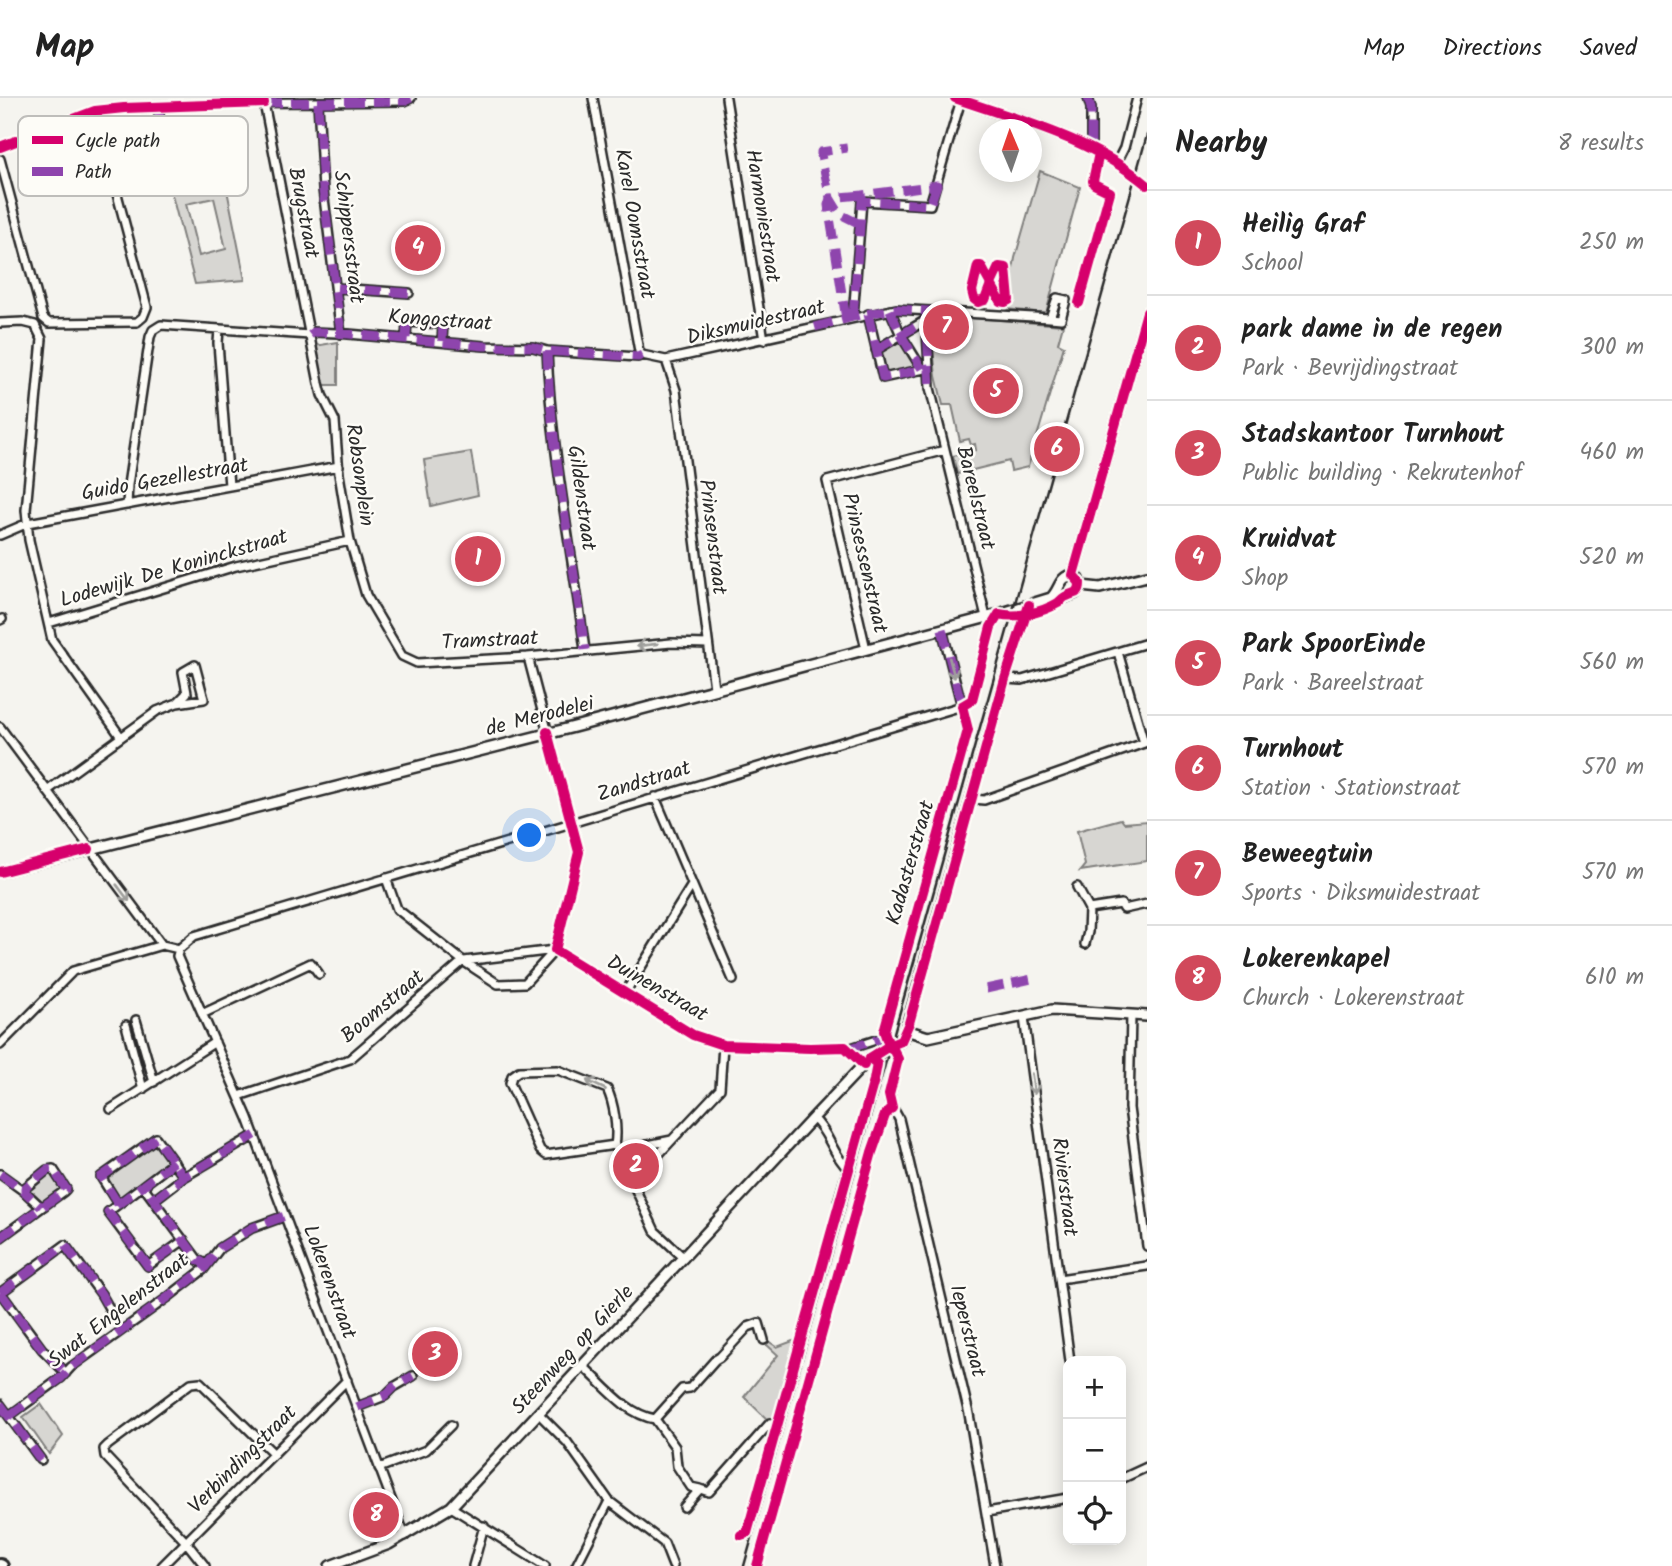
<!DOCTYPE html>
<html lang="en">
<head>
<meta charset="utf-8">
<style>
	:root { --surface:#fff; --page:#f6f6f6; --text:#222; --muted:#767676; --line:#e0e0e0; --accent:#d1495b }
	body { margin:0; font-family:Kalam,sans-serif; background:var(--page); color:var(--text) }
	.controls { position:absolute; right:21px; bottom:21px; display:grid; overflow:hidden; border-radius:14px; box-shadow:0 4px 18px #0003 }
	.controls button { width:63px; height:63px; display:grid; place-items:center; padding:0; border:0; border-bottom:2px solid var(--line); background:var(--surface); color:var(--text); font:35px sans-serif }
	.compass { position:absolute; left:979px; top:21px; width:63px; height:63px; border-radius:50%; background:var(--surface); box-shadow:0 4px 18px #0003; rotate:358deg }
	.you { position:absolute; left:530px; top:738px; width:24px; height:24px; margin:-18px; border:5px solid #fff; border-radius:50%; background:#1a73e8; box-shadow:0 0 0 10px #1a73e833 }
	.badge { display:grid; place-items:center; width:46px; height:46px; border-radius:50%; background:var(--accent); color:#fff; font-size:23px; font-weight:700 }
	.pin { position:absolute; translate:-50% -50%; border:4px solid #fff; box-shadow:0 2px 7px #0006 }
	.list { margin:0; padding:0; list-style:none }
	h2 { display:flex; justify-content:space-between; align-items:center; height:91px; margin:0; padding:0 28px; font-size:30px }
	h2 small { font-size:23px; font-weight:400; color:var(--muted) }
	.list li { display:grid; grid-template-columns:46px 1fr auto; gap:21px; align-items:center; box-sizing:border-box; height:105px; padding:0 28px; border-top:2px solid var(--line) }
	.list b { display:block; font-size:26px; white-space:nowrap }
	.list p { margin:0; font-size:23px; white-space:nowrap; color:var(--muted) }
	.list em { font-size:23px; font-style:normal; color:var(--muted) }
	.icon { flex:none; width:38px; height:38px; fill:none; stroke:currentColor; stroke-width:2; stroke-linecap:round; stroke-linejoin:round }
	.map { position:relative; flex:none; width:1147px; height:1468px; overflow:hidden }
	header { display:flex; align-items:center; gap:42px; box-sizing:border-box; height:98px; padding:0 35px; background:var(--surface); border-bottom:2px solid var(--line) }
	header strong { font-size:33px }
	nav { display:flex; gap:38px; margin-inline-start:auto; font-size:24px }
	main { display:flex }
	aside { flex:1; background:var(--surface) }
	.map>svg:first-child { display:block }
	.green { fill:#d7d6d2; stroke:#81807e; stroke-width:2; fill-rule:evenodd }
	.lines { fill:none; stroke-linecap:round; stroke-linejoin:round }
	.minor-casing { stroke:#2b2b2b; stroke-width:12 }
	.tertiary-casing { stroke:#2b2b2b; stroke-width:14 }
	.primary-casing { stroke:#2b2b2b; stroke-width:16 }
	.minor { stroke:#fdfcf7; stroke-width:7 }
	.tertiary { stroke:#fdfcf7; stroke-width:9 }
	.primary { stroke:#fdfcf7; stroke-width:10 }
	.rail { stroke:#2b2b2b; stroke-width:2.5 }
	.quiet { stroke:#8e44ad; stroke-width:9; stroke-dasharray:18 9; stroke-linecap:butt }
	.cycleway-casing { stroke:#fdfcf7; stroke-width:15 }
	.cycleway { stroke:#d6006c; stroke-width:10 }
	.oneway { stroke:#9e9e9b }
	.labels { text-anchor:middle; dominant-baseline:central; stroke-width:5; stroke-linejoin:round; paint-order:stroke }
	.street-label { font-size:21px; fill:#2b2b2b; stroke:#fdfcf7 }
	.key { fill:#fdfcf7; stroke:#bebdba; stroke-width:2 }
	.key-label { font-size:19px; fill:#2b2b2b }
</style>
</head>
<body>
<header>
<strong>Map</strong>
<nav><a>Map</a><a>Directions</a><a>Saved</a></nav>
</header>
<main>
<div class="map">
<svg width="1147" height="1468" viewBox="0 0 1147 1468">
	<rect width="100%" height="100%" fill="#f5f4ef"/>
	<filter id="ink" filterUnits="userSpaceOnUse"><feTurbulence type="fractalNoise" baseFrequency=".0143" numOctaves="2"/><feDisplacementMap in="SourceGraphic" scale="14" xChannelSelector="R" yChannelSelector="G"/><feConvolveMatrix kernelMatrix="1 2 1 2 8 2 1 2 1" color-interpolation-filters="sRGB"/></filter>
	<g filter="url(#ink)">
		<path class="green" d="M 221,62 L 245,182 L 195,186 L 166,74 ZM 214,100 L 226,151 L 199,158 L 186,106 Z
			M 1040,73 L 1080,89 L 1046,215 L 1006,211 L 1015,160 Z
			M 935,217 L 1063,227 L 1058,245 L 1064,248 L 1028,369 L 1011,373 L 1009,363 L 957,376 L 953,358 L 976,352 L 975,346 L 971,347 L 969,341 L 960,343 L 952,307 L 943,307 L 936,278 L 930,222 Z
			M 900,241 L 918,269 L 885,276 L 880,252 Z
			M 338,244 L 338,287 L 324,287 L 315,248 Z
			M 471,354 L 478,397 L 431,408 L 424,362 Z
			M 1121,721 L 1124,725 L 1147,723 L 1147,763 L 1080,773 L 1085,767 L 1077,733 Z
			M 152,1046 L 158,1047 L 168,1064 L 123,1099 L 116,1097 L 107,1080 Z
			M 50,1071 L 67,1089 L 41,1109 L 25,1090 Z
			M 801,1240 L 774,1328 L 744,1299 L 778,1257 L 766,1246 L 768,1243 L 777,1249 Z
			M 41,1306 L 63,1338 L 49,1356 L 23,1319 Z"/>
		<g class="lines">
			<g class="minor-casing">
				<path id="minor" d="M 263,0 L 319,285 L 322,297 L 335,323 L 339,376 L 350,443 L 366,497 L 402,558 L 417,565 L 528,559 L 671,545 L 708,546
					M 593,0 L 639,253 L 642,257
					M 726,0 L 764,242
					M 1088,0 L 1091,10 L 1091,52
					M 318,5 L 323,92 L 341,236
					M 157,8 L 166,46
					M 0,49 L 76,19 L 104,12 L 229,5 L 405,3 L 411,0
					M 0,61 L 43,220 L 49,225 L 137,224 L 143,219 L 147,209 L 95,13
					M 1116,66 L 1124,50 L 1137,0
					M 337,190 L 409,195
					M 890,212 L 901,237 L 922,271
					M 926,213 L 930,290 L 986,519
					M 868,216 L 883,280 L 929,270
					M 853,219 L 862,103 L 930,107 L 961,2
					M 0,225 L 23,224 L 35,227 L 42,241 L 26,412 L 29,442 L 52,542 L 121,639
					M 219,231 L 218,245 L 229,388
					M 406,240 L 407,224 L 443,226 L 442,243
					M 876,252 L 926,222
					M 547,253 C 551,353 572,453 585,552
					M 666,262 L 676,292 L 714,590
					M 127,407 L 128,387 L 150,239 L 153,232 L 161,227 L 310,237 L 314,234 L 337,235 L 484,248 L 533,249 L 547,253 L 638,259 L 642,257 L 666,262 L 896,211 L 947,214 L 1050,220 L 1061,221 L 1066,202 L 1057,200 L 1050,220
					M 0,437 L 28,425 L 339,368
					M 0,522 L 2,521
					M 49,525 L 236,468 L 350,443
					M 866,551 L 827,383 L 945,352
					M 1118,554 L 1144,645
					M 1005,581 L 1022,582 L 1147,545
					M 0,629 L 162,847 L 179,851 L 177,858 L 248,1020 L 405,1438
					M 47,693 L 157,613 L 177,605 L 204,601 L 195,567 L 183,574 L 187,595 L 177,605
					M 655,699 L 733,882
					M 972,701 L 984,702 L 1147,644
					M 386,780 L 397,811 L 463,863 L 498,886 L 525,885 L 555,852 L 579,754 L 528,559
					M 1077,789 L 1089,811
					M 1085,846 L 1088,834 L 1089,811 L 1121,806 L 1124,811 L 1147,806
					M 179,851 L 194,838 L 962,608
					M 555,852 L 693,937 L 723,947 L 810,950 L 845,949 L 864,967
					M 464,863 L 555,852
					M 625,895 L 692,787
					M 202,916 L 311,865 L 319,876
					M 1131,917 L 1129,1010 L 1147,1148
					M 1024,919 L 1070,1263
					M 136,922 L 154,984
					M 126,927 L 143,991
					M 0,947 L 73,873 L 162,847
					M 891,947 L 898,961 L 889,1003 L 899,1021 L 969,1316 L 995,1468
					M 848,951 L 882,940 L 968,632 L 942,531
					M 239,998 L 350,961 L 463,863
					M 111,1011 L 215,944
					M 813,1020 C 829,1034 832,1056 848,1071
					M 615,1047 L 546,1057 L 540,1052 L 510,985 L 512,978 L 519,973 L 558,972 L 607,991 C 614,1005 618,1031 615,1047 L 655,1133 L 684,1160
					M 618,1053 L 672,1042 L 720,991 L 723,947
					M 174,1064 L 108,1114 L 148,1168 L 184,1142
					M 0,1076 L 25,1094
					M 633,1084 L 672,1042
					M 143,1088 L 198,1162 L 207,1167
					M 154,1102 L 184,1079 L 255,1037
					M 838,1104 L 874,982 L 877,966 L 870,960
					M 118,1106 L 101,1079 L 156,1040 L 184,1079
					M 0,1140 L 63,1094 L 66,1091 L 53,1071 L 47,1072 L 25,1090 L 25,1094 L 41,1109
					M 1059,1181 L 1147,1168
					M 0,1194 L 42,1251 L 66,1275
					M 0,1195 L 65,1147 L 101,1196 L 109,1210
					M 583,1268 C 605,1288 626,1316 655,1321 L 675,1349 L 677,1368 L 691,1389 L 700,1391
					M 0,1306 L 41,1362
					M 357,1309 L 385,1298 L 394,1289 L 413,1278
					M 538,1315 L 567,1344 L 609,1403 L 664,1445 L 673,1468
					M 9,1318 L 61,1280 L 71,1269 L 167,1200 L 203,1172 L 220,1150 L 252,1130 L 285,1118
					M 655,1321 L 682,1291 L 690,1290 L 715,1262 L 720,1259 L 748,1229 L 759,1225 L 764,1242
					M 379,1370 L 426,1352 L 451,1327
					M 1121,1381 L 1147,1369
					M 451,1409 L 545,1468
					M 684,1409 L 700,1391 L 709,1394 L 770,1325
					M 987,1414 L 1068,1400
					M 162,1468 L 186,1444 L 105,1358 L 104,1351 L 108,1347 L 191,1285 L 200,1284 L 274,1356
					M 205,1468 L 186,1444 L 347,1282
					M 473,1468 L 484,1428
					M 576,1468 L 609,1403
					M 757,1468 L 872,1054 L 885,1017 L 892,1010"/>
			</g>
			<g class="tertiary-casing">
				<path id="tertiary" d="M 955,0 C 1021,23 1092,41 1147,87
					M 1073,477 L 1147,214
					M 1073,477 L 1079,481 L 1081,488 L 1100,490 L 1147,478
					M 1001,516 C 1029,523 1052,503 1076,495 L 1081,488
					M 0,774 L 574,629 L 999,516 L 1051,500 C 1060,492 1059,478 1073,477
					M 906,932 L 928,939 L 1052,912 L 1147,918
					M 330,1468 L 389,1446 L 451,1409 L 813,1020 L 870,960 L 901,943 L 904,939 L 1005,581 L 1029,507"/>
			</g>
			<g class="primary-casing">
				<path id="primary" d="M 0,1467 L 2,1468"/>
			</g>
			<use href="#minor" class="minor"/>
			<use href="#tertiary" class="tertiary"/>
			<use href="#primary" class="primary"/>
			<path class="rail" d="M 744,1468 C 877,991 1013,514 1147,37"/>
			<path class="quiet" d="M 1088,0 L 1091,10 L 1091,52
				M 264,5 L 405,3 L 411,0
				M 318,5 L 323,92 L 341,236
				M 157,8 L 172,68 L 221,59 L 224,52 L 246,48
				M 108,62 L 166,47
				M 937,87 L 930,107 L 862,103 L 862,97 Z
				M 860,126 L 840,116 L 830,100 L 862,97
				M 337,190 L 409,195
				M 890,212 L 901,237 L 922,271
				M 926,213 L 930,290
				M 868,216 L 883,280 L 929,270
				M 853,219 L 862,103
				M 846,221 L 828,107 L 830,100 L 821,57 L 821,54 L 847,50
				M 815,229 L 860,217 L 896,211 L 947,214
				M 310,237 L 314,234 L 337,235 L 484,248 L 533,249 L 547,253 L 638,259 L 642,257
				M 406,240 L 407,224 L 443,226 L 442,243
				M 876,252 L 926,222
				M 547,253 C 551,353 572,453 585,552
				M 942,531 L 963,612
				M 986,891 L 1032,881
				M 848,951 L 882,940 L 885,929
				M 174,1064 L 108,1114 L 148,1168 L 184,1142
				M 0,1076 L 25,1094
				M 150,1096 L 198,1162 L 207,1167
				M 154,1102 L 184,1079 L 255,1037
				M 118,1106 L 101,1079 L 156,1040 L 184,1079
				M 0,1140 L 63,1094 L 66,1091 L 53,1071 L 47,1072 L 25,1090 L 25,1094 L 41,1109
				M 0,1194 L 42,1251 L 66,1275
				M 0,1195 L 65,1147 L 101,1196 L 109,1210
				M 0,1306 L 41,1362
				M 357,1309 L 385,1298 L 394,1289 L 413,1278
				M 9,1318 L 61,1280 L 71,1269 L 167,1200 L 203,1172 L 220,1150 L 252,1130 L 285,1118"/>
			<g class="cycleway-casing">
				<path id="cycleway" d="M 955,0 C 1021,23 1092,41 1147,87
					M 0,49 L 95,13 L 124,10 L 264,5 L 263,0
					M 991,186 L 985,202 L 978,204 L 974,201 L 972,193 L 978,168 L 981,168 C 987,180 994,191 1000,203 L 1005,204 L 1009,202 L 1006,170 L 999,169 L 991,186
					M 1079,205 L 1110,94 L 1094,86 L 1093,83 L 1099,55
					M 1073,477 L 1147,214
					M 999,516 C 1017,520 1041,515 1058,505 C 1061,503 1063,499 1067,498 C 1075,494 1080,496 1080,485 L 1073,477
					M 547,634 L 579,754 L 555,852 L 693,937 L 723,947 L 810,950 L 845,949 L 864,967
					M 0,774 L 89,751
					M 741,1437 L 747,1435 L 874,982 L 877,966 L 870,960 L 889,948 L 884,933 L 968,632 L 962,608 L 972,602 L 991,529 L 999,516
					M 757,1468 L 872,1054 L 885,1017 L 892,1010 L 889,997 L 898,961 L 891,947 L 901,943 L 909,925 L 1005,581 L 1029,507"/>
			</g>
			<use href="#cycleway" class="cycleway"/>
		</g>
		<defs><path id="oneway-shaft" d="M-6 0H5M1.5-3L5.5 0L1.5 3" fill="none" stroke-width="1.6" stroke-linecap="round" stroke-linejoin="round" transform="scale(1.75)"/></defs>
		<g class="oneway">
			<use href="#oneway-shaft" transform="translate(647 547) rotate(174)"/>
			<use href="#oneway-shaft" transform="translate(952 570) rotate(75)"/>
			<use href="#oneway-shaft" transform="translate(123 795) rotate(53)"/>
			<use href="#oneway-shaft" transform="translate(1033 986) rotate(82)"/>
			<use href="#oneway-shaft" transform="translate(596 987) rotate(-155)"/>
		</g>
	</g>
	<g class="labels">
		<g class="street-label">
			<text transform="translate(303 115) rotate(79)">Brugstraat</text>
			<text transform="translate(762 118) rotate(81)">Harmoniestraat</text>
			<text transform="translate(634 126) rotate(80)">Karel Oomsstraat</text>
			<text transform="translate(348 139) rotate(83)">Schippersstraat</text>
			<text transform="translate(440 223) rotate(4)">Kongostraat</text>
			<text transform="translate(756 225) rotate(-13)">Diksmuidestraat</text>
			<text transform="translate(359 377) rotate(82)">Robsonplein</text>
			<text transform="translate(165 382) rotate(-10)">Guido Gezellestraat</text>
			<text transform="translate(581 400) rotate(82)">Gildenstraat</text>
			<text transform="translate(975 400) rotate(76)">Bareelstraat</text>
			<text transform="translate(712 439) rotate(83)">Prinsenstraat</text>
			<text transform="translate(864 465) rotate(77)">Prinsessenstraat</text>
			<text transform="translate(174 471) rotate(-16)">Lodewijk De Koninckstraat</text>
			<text transform="translate(490 543) rotate(-3)">Tramstraat</text>
			<text transform="translate(540 619) rotate(-14)">de Merodelei</text>
			<text transform="translate(644 684) rotate(-17)">Zandstraat</text>
			<text transform="translate(911 765) rotate(-74)">Kadasterstraat</text>
			<text transform="translate(657 891) rotate(30)">Duinenstraat</text>
			<text transform="translate(383 909) rotate(-40)">Boomstraat</text>
			<text transform="translate(1064 1089) rotate(83)">Rivierstraat</text>
			<text transform="translate(329 1184) rotate(70)">Lokerenstraat</text>
			<text transform="translate(119 1213) rotate(-38)">Swat Engelenstraat</text>
			<text transform="translate(967 1233) rotate(76)">Ieperstraat</text>
			<text transform="translate(573 1252) rotate(-47)">Steenweg op Gierle</text>
			<text transform="translate(243 1362) rotate(-45)">Verbindingstraat</text>
		</g>
	</g>
	<rect x="18" y="18" width="230" height="80" rx="10" class="key"/>
	<rect x="32" y="38" width="31" height="8" fill="#d6006c"/>
	<rect x="32" y="69" width="31" height="9" fill="#8e44ad"/>
	<g class="key-label">
		<text x="75" y="49">Cycle path</text>
		<text x="75" y="80">Path</text>
	</g>
</svg>
<div class="controls">
<button>+</button>
<button>−</button>
<button><svg class="icon" aria-label="locate" viewBox="0 0 24 24"><circle cx="12" cy="12" r="6"/><path d="M12 2v4M12 18v4M2 12h4M18 12h4"/></svg></button>
</div>
<svg class="compass" viewBox="-18 -18 36 36"><path d="M0-13l5 13h-10z" fill="#e53935"/><path d="M0 13l5-13h-10z" fill="#767676"/></svg>
<div class="you"></div>
<div class="pin badge" style="left:478px;top:461px">1</div>
<div class="pin badge" style="left:636px;top:1068px">2</div>
<div class="pin badge" style="left:435px;top:1256px">3</div>
<div class="pin badge" style="left:418px;top:150px">4</div>
<div class="pin badge" style="left:996px;top:293px">5</div>
<div class="pin badge" style="left:1057px;top:351px">6</div>
<div class="pin badge" style="left:946px;top:229px">7</div>
<div class="pin badge" style="left:376px;top:1417px">8</div>
</div>
<aside>
<h2>Nearby<small>8 results</small></h2>
<ul class="list">
<li><span class="badge">1</span><div><b>Heilig Graf</b><p>School</p></div><em>250 m</em></li>
<li><span class="badge">2</span><div><b>park dame in de regen</b><p>Park · Bevrijdingstraat</p></div><em>300 m</em></li>
<li><span class="badge">3</span><div><b>Stadskantoor Turnhout</b><p>Public building · Rekrutenhof</p></div><em>460 m</em></li>
<li><span class="badge">4</span><div><b>Kruidvat</b><p>Shop</p></div><em>520 m</em></li>
<li><span class="badge">5</span><div><b>Park SpoorEinde</b><p>Park · Bareelstraat</p></div><em>560 m</em></li>
<li><span class="badge">6</span><div><b>Turnhout</b><p>Station · Stationstraat</p></div><em>570 m</em></li>
<li><span class="badge">7</span><div><b>Beweegtuin</b><p>Sports · Diksmuidestraat</p></div><em>570 m</em></li>
<li><span class="badge">8</span><div><b>Lokerenkapel</b><p>Church · Lokerenstraat</p></div><em>610 m</em></li>
</ul>
</aside>
</main>
</body>
</html>
